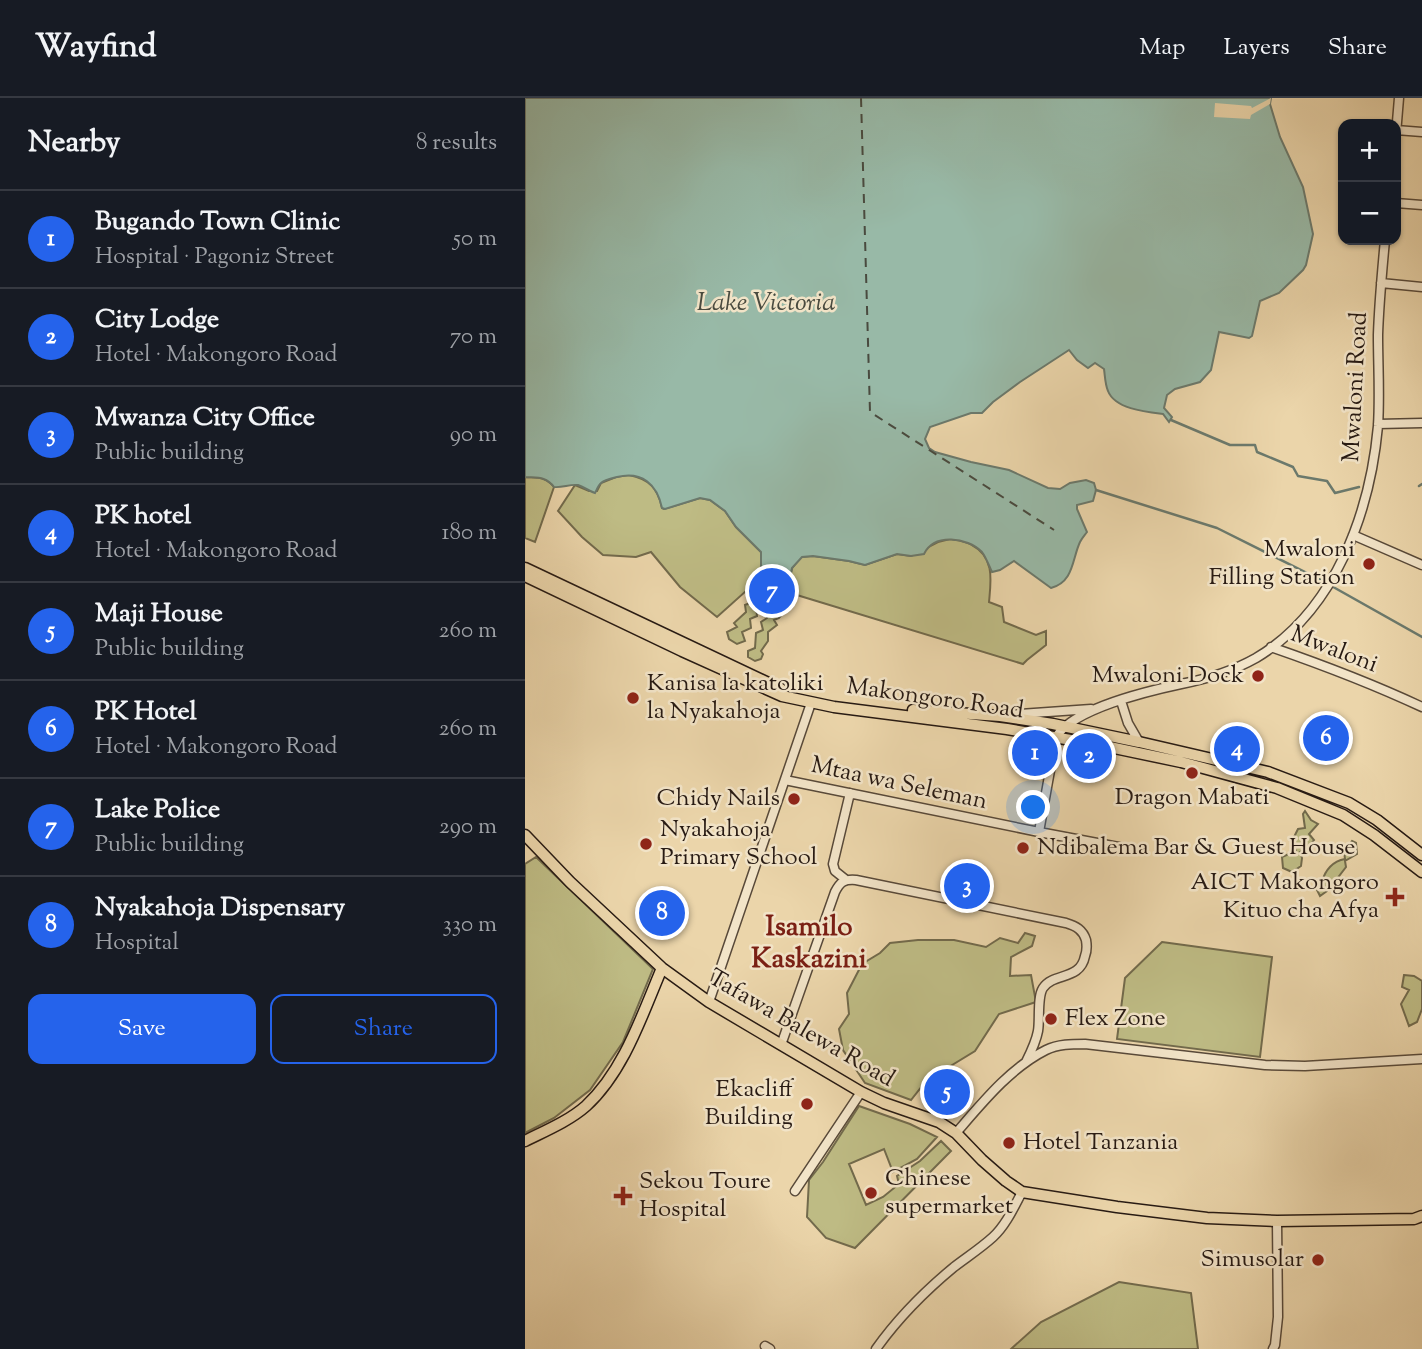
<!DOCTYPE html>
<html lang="en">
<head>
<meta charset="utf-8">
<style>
	:root { --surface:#171b24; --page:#20242c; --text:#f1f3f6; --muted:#9ea1a6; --line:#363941; --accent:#2563eb }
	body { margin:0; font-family:"Sorts Mill Goudy",serif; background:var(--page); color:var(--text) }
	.controls { position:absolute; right:21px; top:21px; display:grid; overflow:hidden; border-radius:14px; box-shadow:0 2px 5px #0004 }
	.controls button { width:63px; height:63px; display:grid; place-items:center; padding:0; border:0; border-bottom:2px solid var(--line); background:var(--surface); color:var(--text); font:35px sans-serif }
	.you { position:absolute; left:509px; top:710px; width:24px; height:24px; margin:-18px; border:5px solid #fff; border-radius:50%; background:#1a73e8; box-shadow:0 0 0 10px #1a73e833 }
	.badge { display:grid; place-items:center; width:46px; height:46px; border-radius:50%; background:var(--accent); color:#fff; font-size:23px; font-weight:700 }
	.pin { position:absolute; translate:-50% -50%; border:4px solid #fff; box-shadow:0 2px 7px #0006 }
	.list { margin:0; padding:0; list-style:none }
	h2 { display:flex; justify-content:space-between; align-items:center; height:91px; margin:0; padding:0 28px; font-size:30px }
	h2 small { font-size:23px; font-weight:400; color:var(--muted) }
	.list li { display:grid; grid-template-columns:46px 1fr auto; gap:21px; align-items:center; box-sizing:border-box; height:98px; padding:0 28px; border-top:2px solid var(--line) }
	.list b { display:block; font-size:26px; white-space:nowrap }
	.list p { margin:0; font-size:23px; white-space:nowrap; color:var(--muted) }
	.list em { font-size:23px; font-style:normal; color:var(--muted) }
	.actions { display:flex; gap:14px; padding:21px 28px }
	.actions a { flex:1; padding:16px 0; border:2px solid var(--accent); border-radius:14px; text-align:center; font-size:24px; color:var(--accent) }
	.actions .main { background:var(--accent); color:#fff }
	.map { position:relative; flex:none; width:897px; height:1251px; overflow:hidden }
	header { display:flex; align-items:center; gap:42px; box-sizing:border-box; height:98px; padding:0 35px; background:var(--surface); border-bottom:2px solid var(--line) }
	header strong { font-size:33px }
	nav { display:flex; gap:38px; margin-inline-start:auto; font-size:24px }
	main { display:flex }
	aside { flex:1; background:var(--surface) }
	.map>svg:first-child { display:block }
	.green { fill:#bebb84; stroke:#726a4c; stroke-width:2 }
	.water { fill:#98b9a7; stroke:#6b796c; stroke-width:2 }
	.pier { fill:#ebd5aa }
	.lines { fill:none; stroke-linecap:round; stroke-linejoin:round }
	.stream { stroke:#6b796c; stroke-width:2.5 }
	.ferry { stroke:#494a3f; stroke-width:2; stroke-dasharray:9 7; stroke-linecap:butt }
	.minor-casing { stroke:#584939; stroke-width:11 }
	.major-casing { stroke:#271a13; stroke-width:13 }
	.minor { stroke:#f2e4c8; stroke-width:8 }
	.major { stroke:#ebd5aa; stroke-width:10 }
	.poi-dot { fill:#8f2418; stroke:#f2e4c8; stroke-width:2.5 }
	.labels { text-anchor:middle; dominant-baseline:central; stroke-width:5; stroke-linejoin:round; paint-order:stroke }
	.street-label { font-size:24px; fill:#271a13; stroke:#f2e4c8 }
	.poi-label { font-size:24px; fill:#271a13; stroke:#f2e4c8; text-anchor:start }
	.water-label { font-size:26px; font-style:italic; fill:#494a3f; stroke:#f2e4c8 }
	.quarter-label { font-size:28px; font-weight:bold; fill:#7a1f14; stroke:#f2e4c8 }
</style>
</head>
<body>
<header>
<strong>Wayfind</strong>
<nav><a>Map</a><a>Layers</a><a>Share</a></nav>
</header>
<main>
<aside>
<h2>Nearby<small>8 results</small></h2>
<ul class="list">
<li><span class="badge">1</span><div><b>Bugando Town Clinic</b><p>Hospital · Pagoniz Street</p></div><em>50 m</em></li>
<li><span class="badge">2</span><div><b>City Lodge</b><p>Hotel · Makongoro Road</p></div><em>70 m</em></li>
<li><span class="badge">3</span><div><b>Mwanza City Office</b><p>Public building</p></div><em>90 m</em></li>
<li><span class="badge">4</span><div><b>PK hotel</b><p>Hotel · Makongoro Road</p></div><em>180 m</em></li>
<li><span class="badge">5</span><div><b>Maji House</b><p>Public building</p></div><em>260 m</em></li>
<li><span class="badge">6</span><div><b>PK Hotel</b><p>Hotel · Makongoro Road</p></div><em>260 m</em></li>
<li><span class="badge">7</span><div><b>Lake Police</b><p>Public building</p></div><em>290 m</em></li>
<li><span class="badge">8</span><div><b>Nyakahoja Dispensary</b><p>Hospital</p></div><em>330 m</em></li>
</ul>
<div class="actions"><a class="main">Save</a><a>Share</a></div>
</aside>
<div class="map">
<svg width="897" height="1251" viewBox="0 0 897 1251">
	<rect width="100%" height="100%" fill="#ebd5aa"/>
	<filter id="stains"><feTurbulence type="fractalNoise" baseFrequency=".00286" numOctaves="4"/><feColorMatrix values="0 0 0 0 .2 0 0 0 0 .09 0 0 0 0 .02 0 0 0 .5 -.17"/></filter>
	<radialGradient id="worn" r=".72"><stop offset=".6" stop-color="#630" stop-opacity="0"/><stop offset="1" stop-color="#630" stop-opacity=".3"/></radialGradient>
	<path class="green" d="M 104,377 C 124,381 133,390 137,410 L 139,411 L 175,400 L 185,402 L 200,413 L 211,429 L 236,454 L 237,470 L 230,485 L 192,519 L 155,489 L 126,454 L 111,459 L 78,457 L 57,439 L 33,413 L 50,387 L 64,393 L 72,393 L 76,385 L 91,379 Z
		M 0,379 C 12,380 21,378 29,389 L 10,444 L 0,440 Z
		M 425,441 C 432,442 441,443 447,447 C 470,459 466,483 464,504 L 477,509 L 479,524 L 511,537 L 521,533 L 521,547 L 502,562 L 498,566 L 262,494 L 267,470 L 276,459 L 288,458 L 324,463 L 340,467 L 372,456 L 386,458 L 413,444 Z
		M 227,495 L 229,496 L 230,502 L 236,505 L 236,509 L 231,508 L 232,518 L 225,521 L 226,530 L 217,534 L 220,543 L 212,546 L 204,541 L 202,534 L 212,529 L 209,525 L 221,514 L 220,507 L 228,504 Z
		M 243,511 L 259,514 L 254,520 L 249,522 L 252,527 L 243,534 L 243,543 L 236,553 L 238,556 L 236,561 L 230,563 L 223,559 L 223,553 L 230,550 L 231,535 L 238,532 L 236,524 L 242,520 Z
		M 780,713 L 786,722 L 793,726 L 784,736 L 789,742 L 783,750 L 775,754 L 777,760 L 776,768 L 767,774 L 758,770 L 757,759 L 771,753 L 767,743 L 773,731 L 780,730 L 778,716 Z
		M 827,743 L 831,745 L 832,756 L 820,763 L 821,769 L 811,782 L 802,787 L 802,793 L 795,798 L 790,788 L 797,784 C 800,772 808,763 820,761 L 819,753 Z
		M 11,759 L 128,871 L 98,944 L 65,992 L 29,1020 L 0,1035 L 0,766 Z
		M 500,835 L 510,838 L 507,848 L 486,859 L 485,878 L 506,877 L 511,904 L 474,916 L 450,953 L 401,983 L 386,1002 L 340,985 L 318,952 L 314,931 L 324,916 L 322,895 L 337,866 L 355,855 L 365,845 L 393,842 L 429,842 L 461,849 L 475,840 L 493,845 Z
		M 637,844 L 747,859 L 735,959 L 592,941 L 600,880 Z
		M 879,877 L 889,878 L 897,883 L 897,911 L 892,924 L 884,928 L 876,906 L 884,892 L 877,889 Z
		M 334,1008 L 385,1026 L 412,1039 L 392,1061 L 368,1074 L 359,1051 L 324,1066 L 341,1107 L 358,1099 L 374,1086 L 372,1078 L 395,1063 L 416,1043 L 426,1053 L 330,1150 L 301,1140 L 282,1119 L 284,1082 L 298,1064 Z
		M 594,1184 L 666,1195 L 673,1251 L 486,1251 L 516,1224 Z"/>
	<path class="water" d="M 0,0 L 746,0 L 745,6 L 755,39 L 778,89 L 788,136 L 781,167 L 778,172 L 754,195 L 735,203 L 727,238 L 724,240 L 694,234 L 686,272 L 675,284 L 650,291 L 642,297 L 639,310 L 647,319 L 644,324 L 638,316 C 621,314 590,311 583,293 C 580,286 580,278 579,271 L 570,265 L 563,270 L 552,262 L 544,252 L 495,284 L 468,304 L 457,315 L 446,315 L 405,329 L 400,341 L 404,350 L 410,354 L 446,364 L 484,372 L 523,390 L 535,391 L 545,385 L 561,382 L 569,385 L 571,392 L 568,403 L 552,407 L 552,411 L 562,434 C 559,438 557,440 555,444 C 547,461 549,484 526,490 L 489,463 L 475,472 L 467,474 C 464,468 461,459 457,454 C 442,439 409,435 399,456 L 386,458 L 372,456 L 340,467 L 324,463 L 288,458 L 277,459 L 267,470 L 261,500 L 258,501 L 236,489 L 236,454 L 211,429 L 200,413 L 185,402 L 175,400 L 140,411 L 137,410 C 132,386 117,373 92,379 C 88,380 79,382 76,385 C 73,387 72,392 70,395 C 64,393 59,389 53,387 C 45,386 37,390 29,389 C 21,378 12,380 0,379 Z"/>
	<path class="pier" d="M 746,0 L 745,6 L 726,17 L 725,21 L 689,19 L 690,5 L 726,8 L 727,10 Z"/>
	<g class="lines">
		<path class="stream" d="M 646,322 L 705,347 L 730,347 L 732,354 L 768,369 L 773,378 L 802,383 L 810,395 L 834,389
			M 894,388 L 897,386
			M 571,392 L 692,430 L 794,481 L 897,539"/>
		<path class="ferry" d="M 336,0 L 345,314 L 529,432"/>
		<g class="minor-casing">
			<path id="minor" d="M 871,32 L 897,34
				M 871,36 L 874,0
				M 871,105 L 897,107
				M 856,185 L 897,189
				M 853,326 L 897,325
				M 828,437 L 897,467
				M 746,549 C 798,567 848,586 897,609
				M 596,603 L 603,625 L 614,644
				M 482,617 L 566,611
				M 260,682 L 514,734 L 604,751
				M 514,734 L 531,639 C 548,611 623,593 656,586 C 682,581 708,573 731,560 C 810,513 845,415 853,328 C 855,298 853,267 853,237 C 854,205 857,174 860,142
				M 320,781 L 310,773 L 308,766 L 325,695
				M 184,904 L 286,605
				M 256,947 L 310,794 C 315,784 319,781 331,782 L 541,825 C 551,828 558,832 561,842 C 562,848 562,853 560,858 C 555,883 529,874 518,890 C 512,899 515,922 513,933 C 511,944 506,954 501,964
				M 431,1035 C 457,1005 485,970 521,952 C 533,946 547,946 560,946 L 740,967 L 780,968 L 897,961
				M 270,1093 L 336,994
				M 240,1248 L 245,1251
				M 351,1251 C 373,1220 400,1193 429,1169 C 442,1159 456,1150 468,1139 C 481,1127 489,1109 497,1094
				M 748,1251 L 750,1247 L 753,1219 L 752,1123"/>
		</g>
		<g class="major-casing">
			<path id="major" d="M 0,470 L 256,591
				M 0,478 L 157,553 L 257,598 L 309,609 L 482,631 L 575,647 L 656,664 L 752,690 L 818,717 L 849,737 L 897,774
				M 388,612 L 475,618 L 528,626 L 614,644 L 743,674 L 824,705 L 852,722 L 897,757
				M 0,737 L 45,784 L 137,870 L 184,904 L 336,994 L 359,1005 L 414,1024 L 431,1035 L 457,1062 L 481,1083 L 497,1094 L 592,1109 L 682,1120 L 752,1123 L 889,1121 L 897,1118
				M 0,1043 C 20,1033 44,1023 61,1008 C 99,973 117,917 137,870"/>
		</g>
		<use href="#minor" class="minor"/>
		<use href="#major" class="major"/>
	</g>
	<g class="poi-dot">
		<circle cx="844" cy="466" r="7"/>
		<circle cx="733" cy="578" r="7"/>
		<circle cx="108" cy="600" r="7"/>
		<circle cx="667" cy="675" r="7"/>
		<circle cx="269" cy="701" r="7"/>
		<circle cx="121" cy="746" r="7"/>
		<circle cx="498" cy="750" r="7"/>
		<path d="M866.5 788.5h7v7h7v7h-7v7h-7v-7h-7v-7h7z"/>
		<circle cx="526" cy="921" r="7"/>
		<circle cx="282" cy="1006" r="7"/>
		<circle cx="484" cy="1045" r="7"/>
		<circle cx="346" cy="1095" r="7"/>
		<path d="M94.5 1087.5h7v7h7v7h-7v7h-7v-7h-7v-7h7z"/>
		<circle cx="793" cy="1162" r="7"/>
	</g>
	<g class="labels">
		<g class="street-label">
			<text transform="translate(831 289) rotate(-87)">Mwaloni Road</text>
			<text transform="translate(809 552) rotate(21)">Mwaloni</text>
			<text transform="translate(410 601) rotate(8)">Makongoro Road</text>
			<text transform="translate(374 686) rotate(12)">Mtaa wa Seleman</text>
			<text transform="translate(276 931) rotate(30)">Tafawa Balewa Road</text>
		</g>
		<g class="poi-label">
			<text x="830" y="452" text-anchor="end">Mwaloni<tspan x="830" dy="28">Filling Station</tspan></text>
			<text x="719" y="578" text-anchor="end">Mwaloni Dock</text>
			<text x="122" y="586">Kanisa la katoliki<tspan x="122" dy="28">la Nyakahoja</tspan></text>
			<text x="667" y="700" text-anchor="middle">Dragon Mabati</text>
			<text x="255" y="701" text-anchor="end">Chidy Nails</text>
			<text x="135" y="732">Nyakahoja<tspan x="135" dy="28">Primary School</tspan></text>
			<text x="512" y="750">Ndibalema Bar &amp; Guest House</text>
			<text x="854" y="785" text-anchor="end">AICT Makongoro<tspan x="854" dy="28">Kituo cha Afya</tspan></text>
			<text x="540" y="921">Flex Zone</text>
			<text x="268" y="992" text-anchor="end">Ekacliff<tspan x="268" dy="28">Building</tspan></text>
			<text x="498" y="1045">Hotel Tanzania</text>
			<text x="360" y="1081">Chinese<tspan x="360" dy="28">supermarket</tspan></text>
			<text x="114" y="1084">Sekou Toure<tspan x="114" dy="28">Hospital</tspan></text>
			<text x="779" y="1162" text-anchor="end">Simusolar</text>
		</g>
		<g class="water-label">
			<text x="241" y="205">Lake Victoria</text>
		</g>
		<g class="quarter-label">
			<text x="284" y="830">Isamilo<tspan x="284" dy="32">Kaskazini</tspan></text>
		</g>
	</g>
	<rect width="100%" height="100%" filter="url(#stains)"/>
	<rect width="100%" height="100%" fill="url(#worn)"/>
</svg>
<div class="controls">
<button>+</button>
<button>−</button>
</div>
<div class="you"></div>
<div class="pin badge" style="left:510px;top:655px">1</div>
<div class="pin badge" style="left:564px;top:658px">2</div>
<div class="pin badge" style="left:442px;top:788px">3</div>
<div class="pin badge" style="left:712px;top:651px">4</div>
<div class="pin badge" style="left:422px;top:994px">5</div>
<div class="pin badge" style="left:801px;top:640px">6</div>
<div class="pin badge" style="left:247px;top:493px">7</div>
<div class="pin badge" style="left:137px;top:815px">8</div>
</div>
</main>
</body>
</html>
